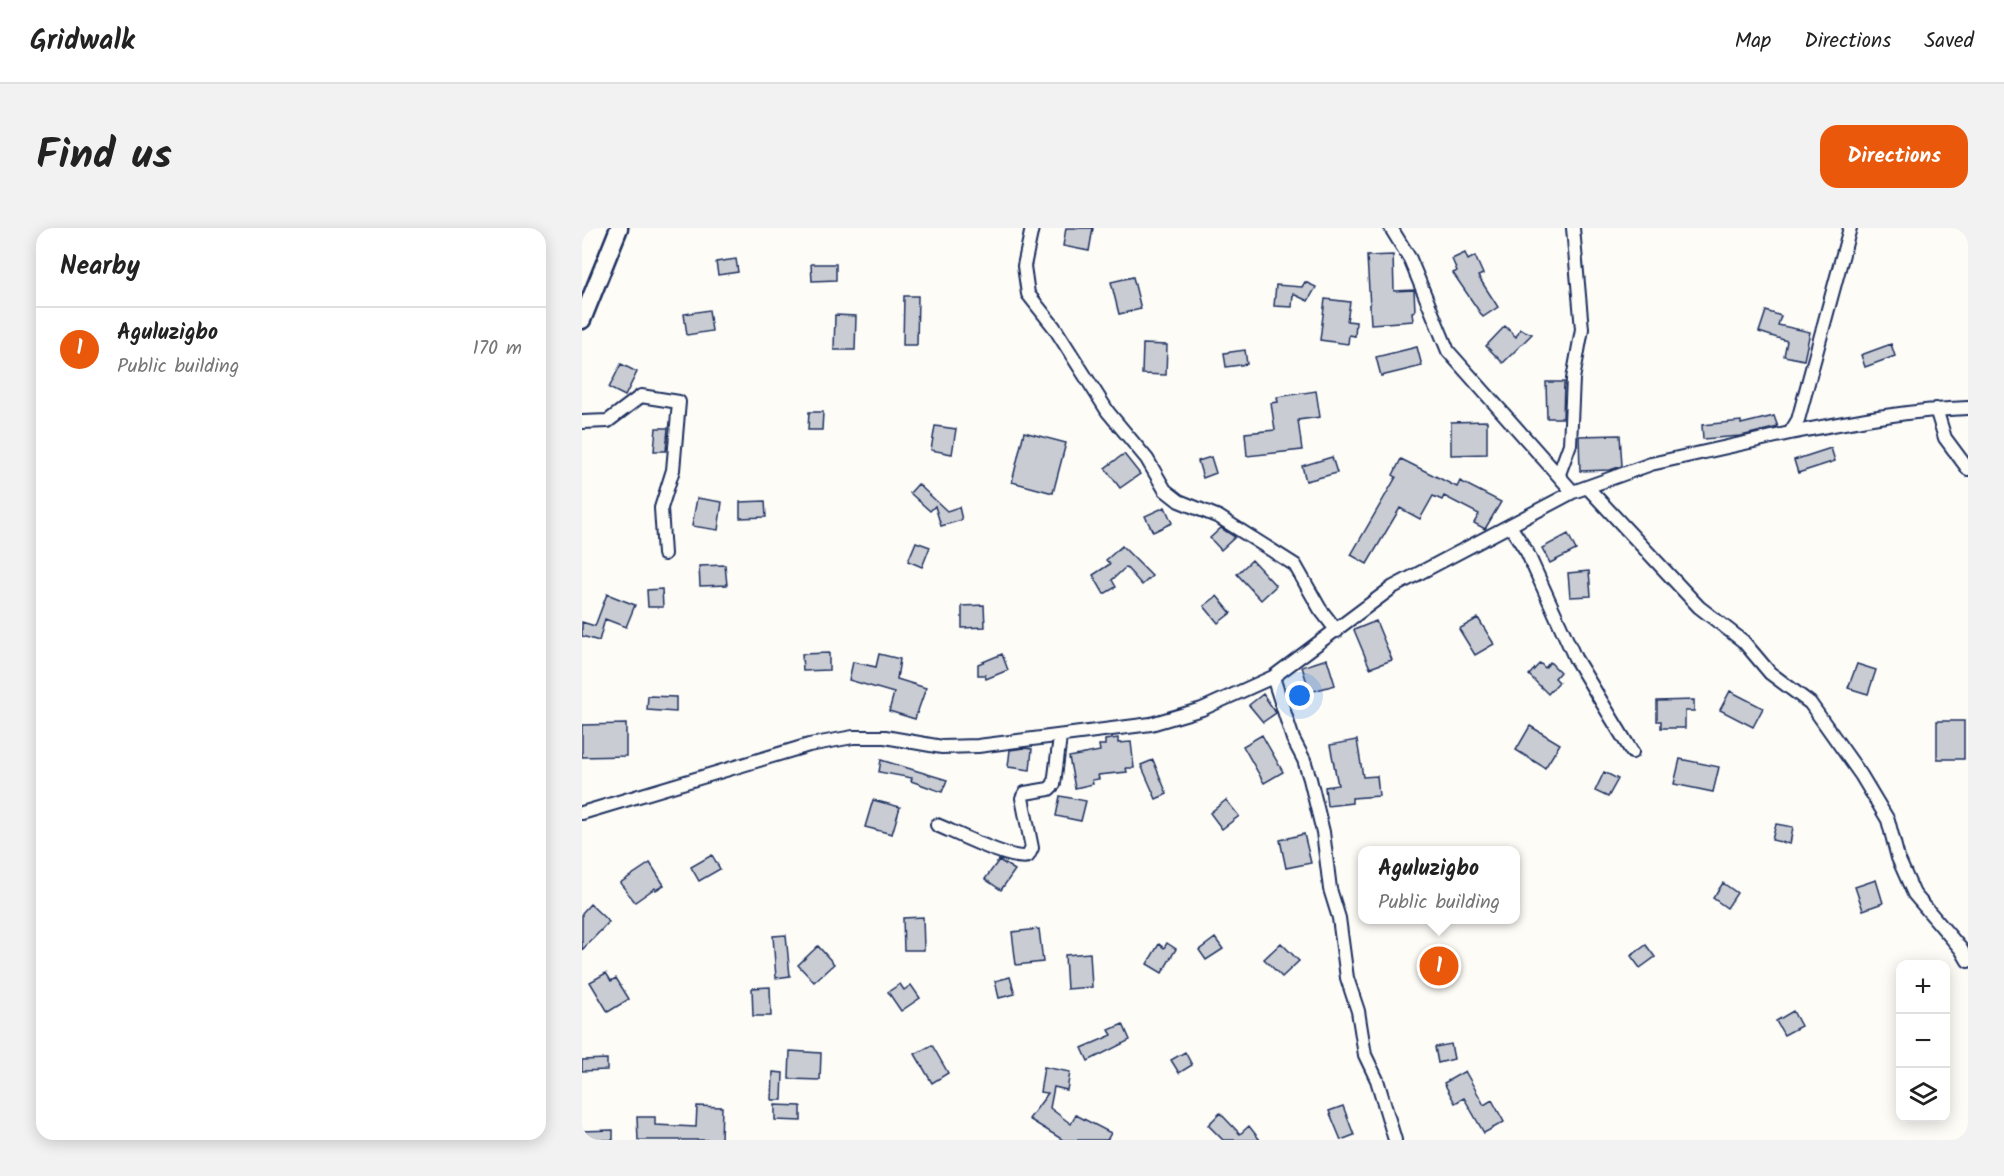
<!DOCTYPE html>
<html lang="en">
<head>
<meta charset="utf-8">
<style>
	:root { --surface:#fff; --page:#f2f2f2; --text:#222; --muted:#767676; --line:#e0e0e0; --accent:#ea580c }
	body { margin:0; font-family:Kalam,sans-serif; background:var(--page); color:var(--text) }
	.controls { position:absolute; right:18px; bottom:18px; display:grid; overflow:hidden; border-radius:12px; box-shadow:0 3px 15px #0003 }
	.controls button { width:54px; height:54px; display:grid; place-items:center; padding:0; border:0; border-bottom:2px solid var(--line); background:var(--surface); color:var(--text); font:30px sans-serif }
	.you { position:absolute; left:718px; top:468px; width:21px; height:21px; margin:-15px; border:4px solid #fff; border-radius:50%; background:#1a73e8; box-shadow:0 0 0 9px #1a73e833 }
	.badge { display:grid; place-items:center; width:39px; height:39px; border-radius:50%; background:var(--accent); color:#fff; font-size:20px; font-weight:700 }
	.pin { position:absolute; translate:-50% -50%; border:3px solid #fff; box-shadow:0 2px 6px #0006 }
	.popup { position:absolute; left:776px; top:618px; width:162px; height:78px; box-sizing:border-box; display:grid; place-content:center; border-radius:12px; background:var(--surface); filter:drop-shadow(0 2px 4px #0005); font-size:20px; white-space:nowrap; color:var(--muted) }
	.popup b { font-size:22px; color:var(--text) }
	.popup::after { content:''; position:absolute; left:50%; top:100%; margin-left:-12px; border:12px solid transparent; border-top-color:var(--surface) }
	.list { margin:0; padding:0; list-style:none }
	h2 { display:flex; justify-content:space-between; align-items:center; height:78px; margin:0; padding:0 24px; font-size:26px }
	h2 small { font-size:20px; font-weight:400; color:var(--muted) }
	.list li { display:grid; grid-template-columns:39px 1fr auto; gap:18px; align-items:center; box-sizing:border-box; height:84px; padding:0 24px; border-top:2px solid var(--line) }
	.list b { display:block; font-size:22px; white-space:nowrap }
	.list p { margin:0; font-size:20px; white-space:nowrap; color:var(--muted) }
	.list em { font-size:20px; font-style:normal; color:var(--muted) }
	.icon { flex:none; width:33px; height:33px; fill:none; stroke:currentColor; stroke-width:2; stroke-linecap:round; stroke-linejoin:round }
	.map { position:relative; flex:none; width:1386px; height:912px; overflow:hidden; border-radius:18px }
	header { display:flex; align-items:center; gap:36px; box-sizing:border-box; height:84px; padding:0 30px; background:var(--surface); border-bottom:2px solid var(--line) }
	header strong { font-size:28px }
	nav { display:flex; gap:33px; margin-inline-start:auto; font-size:21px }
	.intro { display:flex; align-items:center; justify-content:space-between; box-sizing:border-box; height:144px; padding:0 36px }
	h1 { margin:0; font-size:42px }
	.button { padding:15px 27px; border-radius:18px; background:var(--accent); color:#fff; font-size:21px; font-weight:700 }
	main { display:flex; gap:36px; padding:0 36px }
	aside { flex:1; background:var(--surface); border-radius:18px; box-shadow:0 3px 15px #0003 }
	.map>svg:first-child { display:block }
	.building { fill:#c9ccd3; stroke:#1b2f5e; stroke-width:1.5 }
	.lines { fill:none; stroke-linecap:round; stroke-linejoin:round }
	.street-casing { stroke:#1b2f5e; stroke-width:16 }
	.secondary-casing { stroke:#1b2f5e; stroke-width:21 }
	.street { stroke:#fdfcf7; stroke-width:12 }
	.secondary { stroke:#fdfcf7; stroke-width:16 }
</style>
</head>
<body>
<header>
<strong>Gridwalk</strong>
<nav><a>Map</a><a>Directions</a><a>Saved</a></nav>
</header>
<div class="intro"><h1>Find us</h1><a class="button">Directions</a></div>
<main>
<aside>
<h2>Nearby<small></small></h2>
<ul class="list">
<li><span class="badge">1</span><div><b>Aguluzigbo</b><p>Public building</p></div><em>170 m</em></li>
</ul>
</aside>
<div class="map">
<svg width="1386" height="912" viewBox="0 0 1386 912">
	<rect width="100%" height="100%" fill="#fdfcf7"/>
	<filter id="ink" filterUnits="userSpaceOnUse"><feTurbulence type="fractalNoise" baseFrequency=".0167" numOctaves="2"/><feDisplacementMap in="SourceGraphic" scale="12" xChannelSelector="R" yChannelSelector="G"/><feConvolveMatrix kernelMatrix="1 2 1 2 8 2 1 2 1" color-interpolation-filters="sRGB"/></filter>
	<g filter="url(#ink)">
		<path class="building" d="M 484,0 L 511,0 L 507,23 L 481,18 Z
			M 883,25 L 886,32 L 893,28 L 901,46 L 896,48 L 916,79 L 901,89 L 871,45 L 875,43 L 870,31 Z
			M 811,27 L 812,63 L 832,62 L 833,83 L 830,84 L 831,93 L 789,96 L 785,28 Z
			M 154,31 L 156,44 L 136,47 L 134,34 Z
			M 229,36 L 254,36 L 254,52 L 230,53 Z
			M 551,49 L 559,81 L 537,86 L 529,54 Z
			M 723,54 L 734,59 L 726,73 L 711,66 L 710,79 L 692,78 L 694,57 L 720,59 Z
			M 322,68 L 336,68 L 335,117 L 321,117 Z
			M 743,71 L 768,74 L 765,93 L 774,94 L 773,108 L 767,107 L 766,116 L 738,112 Z
			M 127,82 L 130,103 L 105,107 L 102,86 Z
			M 1184,83 L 1199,88 L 1196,97 L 1228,104 L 1222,132 L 1202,128 L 1205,113 L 1177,104 Z
			M 253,87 L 274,88 L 273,122 L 252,122 Z
			M 923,98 L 934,109 L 938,101 L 950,106 L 921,135 L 904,118 Z
			M 561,116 L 585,117 L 584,147 L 560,146 Z
			M 1309,116 L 1313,128 L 1283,139 L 1279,127 Z
			M 835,119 L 840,138 L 799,148 L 794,129 Z
			M 663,122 L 665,136 L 644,139 L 642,125 Z
			M 39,136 L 55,144 L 43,168 L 27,160 Z
			M 964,154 L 982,154 L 981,190 L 965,190 Z
			M 734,163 L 738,189 L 716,192 L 720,222 L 665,228 L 663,205 L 693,202 L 689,175 L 696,174 L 695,169 Z
			M 227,184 L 241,184 L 240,202 L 226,202 Z
			M 1192,188 L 1196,199 L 1159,208 L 1121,211 L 1120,197 L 1159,193 L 1159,196 Z
			M 905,193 L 905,226 L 869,227 L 869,194 Z
			M 353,198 L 374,201 L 370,226 L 349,222 Z
			M 74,200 L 86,200 L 84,223 L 72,223 Z
			M 442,204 L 484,215 L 471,265 L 430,254 Z
			M 1038,207 L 1040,238 L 1028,242 L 998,243 L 997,208 Z
			M 1249,220 L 1253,233 L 1216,245 L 1212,232 Z
			M 542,226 L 558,246 L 538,260 L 523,240 Z
			M 629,229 L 634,245 L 621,250 L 616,233 Z
			M 750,229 L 755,245 L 724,253 L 720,238 Z
			M 819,231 L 875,259 L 878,253 L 919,274 L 903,301 L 892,295 L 897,286 L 862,268 L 860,272 L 851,268 L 838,291 L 818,280 L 785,336 L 769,327 L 814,249 L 811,247 Z
			M 336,256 L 365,283 L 377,279 L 380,292 L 359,298 L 353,278 L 348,283 L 328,265 Z
			M 115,270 L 140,274 L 136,302 L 110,298 Z
			M 183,273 L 184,289 L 158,290 L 158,274 Z
			M 583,279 L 590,295 L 571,304 L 563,288 Z
			M 639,300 L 653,309 L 639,322 L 628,310 Z
			M 986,306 L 994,322 L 968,335 L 960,320 Z
			M 334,314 L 348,319 L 340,339 L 326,333 Z
			M 540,318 L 570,348 L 560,357 L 544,339 L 530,352 L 534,359 L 522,366 L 511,347 L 528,336 L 524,332 Z
			M 670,332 L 694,358 L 679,372 L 655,346 Z
			M 143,337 L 145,357 L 118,358 L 117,338 Z
			M 1007,343 L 1009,368 L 988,369 L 986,345 Z
			M 80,361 L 81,379 L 66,379 L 65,362 Z
			M 25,366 L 53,377 L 44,399 L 23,391 L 17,413 L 0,408 L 0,394 L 13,398 Z
			M 635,368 L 649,385 L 636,395 L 622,378 Z
			M 402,377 L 403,399 L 380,400 L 380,378 Z
			M 896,390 L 912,416 L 893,427 L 877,401 Z
			M 794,393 L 810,432 L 788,440 L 772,402 Z
			M 247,425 L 247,442 L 221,443 L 220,426 Z
			M 297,426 L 318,431 L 315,451 L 344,460 L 333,491 L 307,483 L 312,465 L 267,452 L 271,434 L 294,439 Z
			M 420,426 L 426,442 L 404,451 L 403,447 L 396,447 L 396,436 Z
			M 745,431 L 753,457 L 728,464 L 720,439 Z
			M 968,434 L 978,444 L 973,450 L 977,454 L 966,466 L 947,447 L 958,435 L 963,440 Z
			M 1275,436 L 1294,442 L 1286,466 L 1266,460 Z
			M 1148,463 L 1181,480 L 1171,499 L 1138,482 Z
			M 681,466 L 694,485 L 681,494 L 667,477 Z
			M 66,468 L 94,469 L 94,484 L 65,482 Z
			M 1112,472 L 1112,483 L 1103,483 L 1103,500 L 1079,500 L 1079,493 L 1075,493 L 1075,473 Z
			M 1355,493 L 1382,493 L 1382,531 L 1355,531 Z
			M 44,496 L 44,528 L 0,529 L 0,497 Z
			M 948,498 L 978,516 L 963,540 L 934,522 Z
			M 680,507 L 701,544 L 682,555 L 661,518 Z
			M 536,510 L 536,515 L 549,514 L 552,540 L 544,540 L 545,544 L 516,547 L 517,551 L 510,552 L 511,556 L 493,560 L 487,529 L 518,523 L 517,517 L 523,517 L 523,512 Z
			M 775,512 L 781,549 L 795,548 L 797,568 L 770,570 L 770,575 L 745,578 L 743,559 L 756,557 L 748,517 Z
			M 442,520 L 450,521 L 448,542 L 426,539 L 428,522 Z
			M 1098,531 L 1137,539 L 1131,564 L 1092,556 Z
			M 299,532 L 365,552 L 360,564 L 329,553 L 330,550 L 297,544 Z
			M 571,532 L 585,566 L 574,571 L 559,537 Z
			M 1022,544 L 1036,551 L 1026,569 L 1013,563 Z
			M 478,568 L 504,573 L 499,593 L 474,588 Z
			M 291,572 L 318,579 L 310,606 L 283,599 Z
			M 644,572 L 657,588 L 640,601 L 628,585 Z
			M 1194,596 L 1211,599 L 1208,616 L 1190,612 Z
			M 722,606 L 729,635 L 704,640 L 698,612 Z
			M 130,627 L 138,641 L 117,653 L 109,639 Z
			M 417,632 L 433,642 L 419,662 L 403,651 Z
			M 68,635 L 82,657 L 74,662 L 73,660 L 53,674 L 38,655 Z
			M 1294,652 L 1301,675 L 1281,682 L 1273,659 Z
			M 1141,655 L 1155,665 L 1145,680 L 1131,670 Z
			M 8,676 L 27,694 L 0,722 L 0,685 Z
			M 341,689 L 342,722 L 322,722 L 321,690 Z
			M 457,701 L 461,734 L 434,737 L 430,704 Z
			M 204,707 L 208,748 L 194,750 L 191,708 Z
			M 633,710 L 641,721 L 624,732 L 617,722 Z
			M 585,715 L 594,721 L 580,745 L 565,736 L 577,716 L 582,720 Z
			M 699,715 L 717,733 L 700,749 L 682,731 Z
			M 1064,717 L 1073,729 L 1058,740 L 1049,728 Z
			M 236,718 L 252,736 L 232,754 L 216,737 Z
			M 508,725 L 510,759 L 485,761 L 483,727 Z
			M 24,745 L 29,753 L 34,750 L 47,771 L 26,784 L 8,754 Z
			M 428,749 L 433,766 L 417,770 L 413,753 Z
			M 318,756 L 322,762 L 329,757 L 338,770 L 319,783 L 306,764 Z
			M 188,759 L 189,788 L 171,788 L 170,760 Z
			M 1211,783 L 1219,798 L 1202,807 L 1194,793 Z
			M 541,796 L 548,812 L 506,833 L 500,820 L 530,807 L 527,802 Z
			M 869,816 L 872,831 L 856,835 L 853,819 Z
			M 350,817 L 366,845 L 350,855 L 333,826 Z
			M 208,823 L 239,825 L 238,852 L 207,851 Z
			M 603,824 L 610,837 L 597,845 L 589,832 Z
			M 25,831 L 25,842 L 0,843 L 0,832 Z
			M 462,839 L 488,844 L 485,862 L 472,859 L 468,880 L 489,896 L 494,887 L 529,905 L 525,912 L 481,912 L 447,891 L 466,865 L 458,864 Z
			M 883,843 L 902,877 L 910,872 L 922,894 L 902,905 L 882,870 L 873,875 L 862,855 Z
			M 191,844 L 201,845 L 200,872 L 190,872 Z
			M 193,877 L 219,878 L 219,893 L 193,892 Z
			M 115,878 L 140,879 L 139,912 L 56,912 L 55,889 L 73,889 L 73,897 L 114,899 Z
			M 761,878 L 772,907 L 759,912 L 747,883 Z
			M 638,885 L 658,906 L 667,898 L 678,912 L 641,912 L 626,897 Z
			M 31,902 L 31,912 L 0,912 L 0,903 Z"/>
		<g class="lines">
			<g class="street-casing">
				<path id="street" d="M 450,0 L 442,38 L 446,66 L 472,99 L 526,184 L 565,231 L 583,262 L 597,273 L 637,289 L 713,337 L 738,381 L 755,403
					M 809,0 L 828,31 L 866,123 L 991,264
					M 1354,181 L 1363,210 L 1386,241
					M 0,194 L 26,193 L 59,168 L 97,174 L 91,242 L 79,280 L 82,326
					M 1208,205 C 1267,194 1325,182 1386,180
					M 977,246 L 988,216 L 991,151 L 1000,101 L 991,0
					M 1005,259 L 1117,379 L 1161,413 L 1188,445 L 1228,475 L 1279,547 L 1306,592 L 1316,630 L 1332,666 L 1379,721 L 1386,733
					M 928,298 L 945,324 L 993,430 L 1050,524
					M 691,449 L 711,511 L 722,532 L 728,551 L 741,604 L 748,661 L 757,690 L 765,750 L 776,783 L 783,827 L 795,852 L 813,912
					M 0,585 L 227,517 L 271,509 L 303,509 L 360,519 L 396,518 L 569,496 L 620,481 L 691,449 L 811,359 L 991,264 L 1069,236 L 1208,205 L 1216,192 L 1268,0
					M 355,597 C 372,604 431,634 446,628 L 450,620 L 440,570 L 443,565 L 467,561 L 472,556 L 478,509"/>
			</g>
			<g class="secondary-casing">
				<path id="secondary" d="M 0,92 L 37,0"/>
			</g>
			<use href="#street" class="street"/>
			<use href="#secondary" class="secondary"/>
		</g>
	</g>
</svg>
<div class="controls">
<button>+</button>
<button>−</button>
<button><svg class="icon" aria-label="layers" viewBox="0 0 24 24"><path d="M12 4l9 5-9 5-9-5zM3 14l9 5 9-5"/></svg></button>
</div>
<div class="you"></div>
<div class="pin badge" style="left:857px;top:738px">1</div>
<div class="popup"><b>Aguluzigbo</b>Public building</div>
</div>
</main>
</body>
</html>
